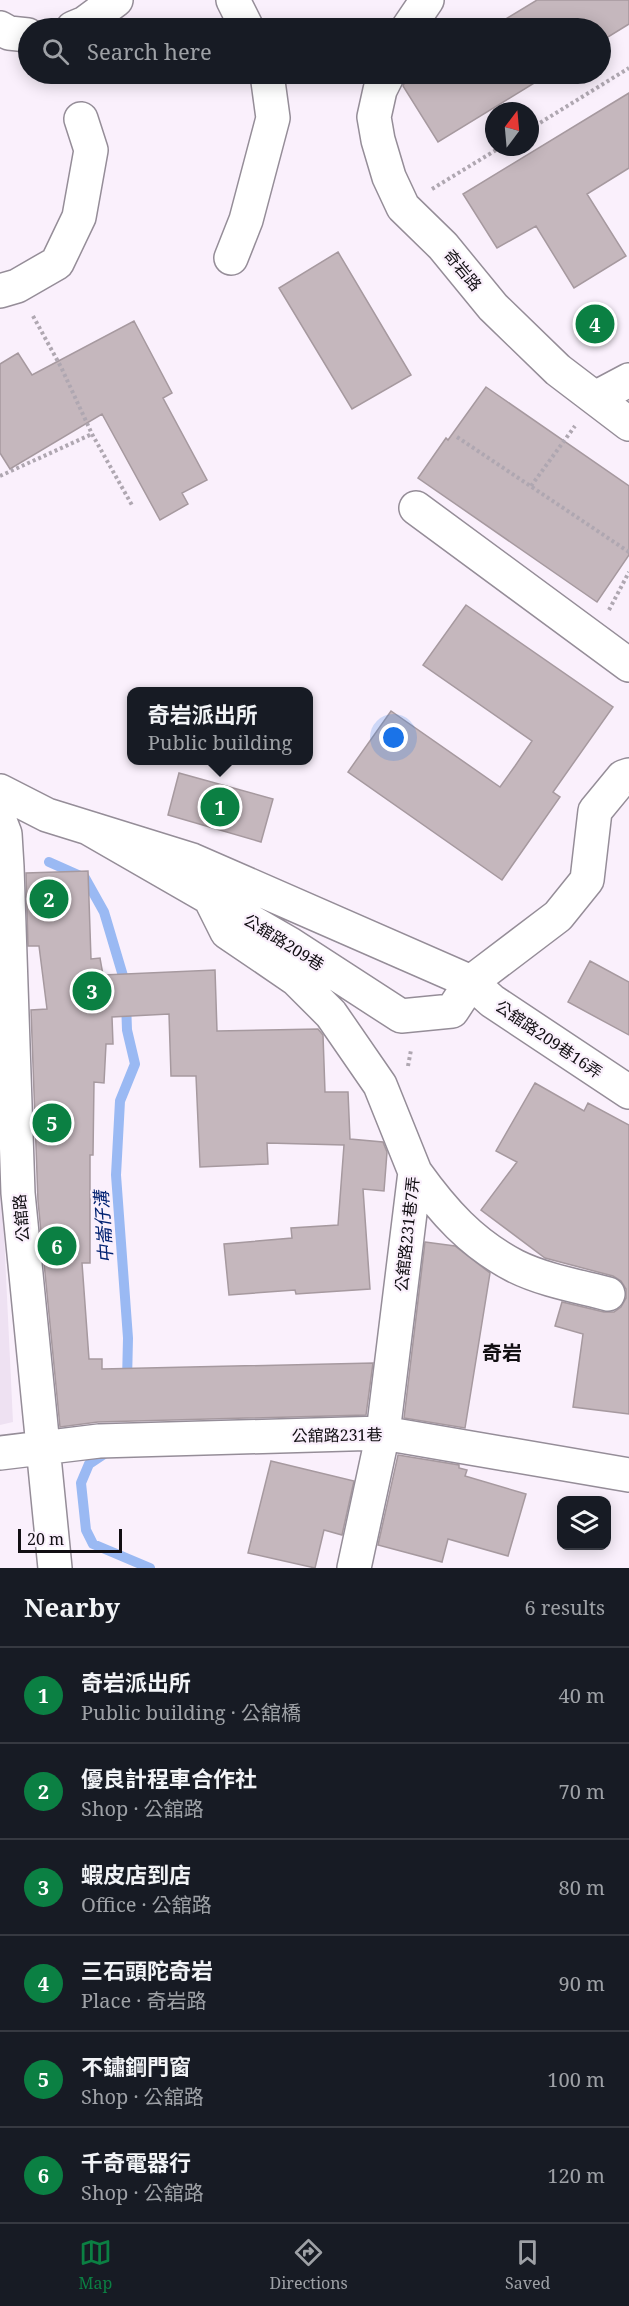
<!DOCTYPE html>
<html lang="en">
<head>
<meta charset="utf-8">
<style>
	:root { --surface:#171b24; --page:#242831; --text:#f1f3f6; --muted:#9ea1a6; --line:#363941; --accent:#0b8043 }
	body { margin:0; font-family:"Noto Serif","Noto Sans TC",serif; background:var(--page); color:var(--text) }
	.controls { position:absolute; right:18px; bottom:18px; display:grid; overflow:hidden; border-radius:12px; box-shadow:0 3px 15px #0003 }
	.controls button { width:54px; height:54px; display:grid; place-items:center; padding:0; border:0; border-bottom:2px solid var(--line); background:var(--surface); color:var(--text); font:30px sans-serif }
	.compass { position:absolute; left:485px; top:102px; width:54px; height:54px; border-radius:50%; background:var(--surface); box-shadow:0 3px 15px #0003; rotate:16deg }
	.scale { position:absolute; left:18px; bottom:15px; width:104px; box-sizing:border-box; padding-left:6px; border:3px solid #120f13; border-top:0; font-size:16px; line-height:21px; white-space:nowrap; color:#120f13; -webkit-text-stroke:4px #faf0fc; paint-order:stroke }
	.you { position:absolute; left:394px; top:738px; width:21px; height:21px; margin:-15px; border:4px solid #fff; border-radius:50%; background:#1a73e8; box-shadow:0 0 0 9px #1a73e833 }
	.badge { display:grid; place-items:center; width:39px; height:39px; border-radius:50%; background:var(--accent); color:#fff; font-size:20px; font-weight:700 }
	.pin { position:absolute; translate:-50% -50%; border:3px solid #fff; box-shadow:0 2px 6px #0006 }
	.popup { position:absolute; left:127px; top:687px; width:186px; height:78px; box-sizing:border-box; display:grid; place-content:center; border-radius:12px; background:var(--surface); filter:drop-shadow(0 2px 4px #0005); font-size:20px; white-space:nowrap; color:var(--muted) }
	.popup b { font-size:22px; color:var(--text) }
	.popup::after { content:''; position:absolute; left:50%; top:100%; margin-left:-12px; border:12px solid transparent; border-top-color:var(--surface) }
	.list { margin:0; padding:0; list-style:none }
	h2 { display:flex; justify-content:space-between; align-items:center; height:78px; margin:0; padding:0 24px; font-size:26px }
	h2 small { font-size:20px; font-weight:400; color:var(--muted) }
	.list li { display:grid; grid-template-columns:39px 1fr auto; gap:18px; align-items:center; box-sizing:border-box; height:96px; padding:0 24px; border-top:2px solid var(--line) }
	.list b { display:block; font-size:22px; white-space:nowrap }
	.list p { margin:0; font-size:20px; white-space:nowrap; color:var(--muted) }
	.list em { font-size:20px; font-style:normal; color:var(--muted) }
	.icon { flex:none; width:33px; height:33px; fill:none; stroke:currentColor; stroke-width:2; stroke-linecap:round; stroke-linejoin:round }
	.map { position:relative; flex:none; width:629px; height:1568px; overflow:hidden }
	.search { position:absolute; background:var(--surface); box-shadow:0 3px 15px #0003; left:18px; right:18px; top:18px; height:66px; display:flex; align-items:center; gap:15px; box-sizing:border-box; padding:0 21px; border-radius:33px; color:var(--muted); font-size:22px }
	.sheet { height:654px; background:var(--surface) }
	nav { display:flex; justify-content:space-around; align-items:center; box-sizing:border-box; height:84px; border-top:2px solid var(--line); background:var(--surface); font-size:16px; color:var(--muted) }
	nav a { display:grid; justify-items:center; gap:3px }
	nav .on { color:var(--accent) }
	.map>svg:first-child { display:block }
	.built { fill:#eee1f2 }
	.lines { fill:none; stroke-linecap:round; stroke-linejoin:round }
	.stream { stroke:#9ab9f3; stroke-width:10 }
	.building { fill:#c5b7bd; stroke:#a6999f; stroke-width:1.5 }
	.minor-casing { stroke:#958d98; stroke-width:36 }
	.path { stroke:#afa7b1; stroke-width:4; stroke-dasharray:3 3; stroke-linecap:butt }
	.minor { stroke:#fff; stroke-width:33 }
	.labels { text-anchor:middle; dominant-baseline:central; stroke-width:4.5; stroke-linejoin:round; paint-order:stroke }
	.street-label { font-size:16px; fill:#120f13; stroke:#faf0fc }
	.water-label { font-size:18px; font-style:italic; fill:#022272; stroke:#faf0fc }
	.quarter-label { font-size:20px; font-weight:bold; fill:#120f13; stroke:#faf0fc }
</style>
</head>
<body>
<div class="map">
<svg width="629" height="1568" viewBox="0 0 629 1568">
	<rect width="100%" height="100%" fill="#faf0fc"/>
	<path class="built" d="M 0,1151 L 13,1422 L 0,1425 Z"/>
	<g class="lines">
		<path class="stream" d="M 49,862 L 85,878 L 104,912 L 126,986
			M 126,1002 L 127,1030 L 135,1064 L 120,1101 L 116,1175 L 128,1338 L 127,1381
			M 110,1450 L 89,1464 L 81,1483 L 86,1530 L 93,1544 L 150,1568"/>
	</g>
	<path class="building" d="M 537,0 L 629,0 L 629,24 L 600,42 L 600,28 L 491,28 Z
		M 418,74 L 549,74 L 438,142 L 403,86 L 405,82 Z
		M 629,93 L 629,168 L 587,194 L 626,256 L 574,288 L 536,226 L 497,248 L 463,194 Z
		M 338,252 L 411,375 L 352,409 L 279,288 Z
		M 134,321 L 172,393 L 163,398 L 207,480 L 182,493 L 188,504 L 160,520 L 102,414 L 10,469 L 0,453 L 0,364 L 18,353 L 32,375 Z
		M 486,387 L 629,486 L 629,555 L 597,602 L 418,478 L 446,438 L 448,440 Z
		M 466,605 L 613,707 L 553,792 L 560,797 L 502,880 L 348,772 L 391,711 L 500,787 L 515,766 L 532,741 L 423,665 Z
		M 179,773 L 273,799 L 261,842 L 168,815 Z
		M 88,871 L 91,959 L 100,958 L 103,975 L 215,970 L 217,1031 L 318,1029 L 323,1035 L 325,1092 L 348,1092 L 350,1139 L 383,1142 L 387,1152 L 384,1191 L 363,1189 L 370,1289 L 296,1294 L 295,1290 L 229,1295 L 224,1244 L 292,1238 L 291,1228 L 338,1225 L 344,1145 L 267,1143 L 268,1164 L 200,1167 L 196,1076 L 171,1076 L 169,1014 L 112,1017 L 113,1044 L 106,1044 L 104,1083 L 94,1082 L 93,1155 L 90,1155 L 90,1263 L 82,1263 L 89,1359 L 102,1359 L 102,1369 L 373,1363 L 366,1415 L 98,1422 L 60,1427 L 38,1201 L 31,1010 L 47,1009 L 39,946 L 28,946 L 26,873 Z
		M 590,961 L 629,982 L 629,1035 L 568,1002 Z
		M 535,1083 L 584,1111 L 588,1103 L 629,1125 L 629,1414 L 573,1407 L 583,1334 L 555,1326 L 562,1302 L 604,1312 L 614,1312 L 621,1307 L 626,1298 L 626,1289 L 621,1281 L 613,1276 L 545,1258 L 481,1210 L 517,1162 L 496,1151 Z
		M 425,1242 L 455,1246 L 490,1273 L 465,1428 L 404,1418 Z
		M 398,1455 L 459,1465 L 459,1468 L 467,1470 L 465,1476 L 526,1494 L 508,1556 L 448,1539 L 442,1562 L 378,1545 Z
		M 271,1461 L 354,1481 L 342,1535 L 324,1530 L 315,1568 L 248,1553 Z"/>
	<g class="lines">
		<g class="minor-casing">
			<path id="minor" d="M 233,0 L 247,28
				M 0,28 L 9,33 L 28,35
				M 73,28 L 85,23 L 116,0
				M 408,28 L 427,0
				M 388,74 L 380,90 L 374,117 L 378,140 L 389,177 L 403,207 L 443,246 L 493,307 L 558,370 L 629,424
				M 231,258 L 246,220 L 273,118 L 267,74
				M 0,291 L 17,286 L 57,263 L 79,217 L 91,150 L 81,119
				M 595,398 L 629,380
				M 416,508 L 629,665
				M 0,791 L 47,815 L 192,860 L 471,982 L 492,1001 L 629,1092
				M 0,821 L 5,834 L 7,867 L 18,1193 L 55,1568
				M 90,829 L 290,944 L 401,1016 L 452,1011 L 471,982 L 558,916 L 587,880 L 595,811 L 623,777 L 629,775
				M 209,896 L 227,932 L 296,979 L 331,1014 L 380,1085 L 415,1172 L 383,1433 L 354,1568
				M 415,1172 C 443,1211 471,1243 515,1266 C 543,1280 577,1286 608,1294
				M 0,1453 L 99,1441 L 383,1433 L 629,1475"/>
		</g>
		<path class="path" d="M 530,129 L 629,68
			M 432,189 L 501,147
			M 33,316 L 61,367 L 92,434 L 133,507
			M 457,437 L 629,552
			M 0,476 L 92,434
			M 531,486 L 575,426
			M 609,610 L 629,572
			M 408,1066 L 411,1050"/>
		<use href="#minor" class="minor"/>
	</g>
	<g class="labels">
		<g class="street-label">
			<text transform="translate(463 270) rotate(50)">奇岩路</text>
			<text transform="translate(284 942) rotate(32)">公舘路209巷</text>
			<text transform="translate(549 1039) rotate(34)">公舘路209巷16弄</text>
			<text transform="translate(21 1218) rotate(-95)">公舘路</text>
			<text transform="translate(407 1234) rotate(-84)">公舘路231巷7弄</text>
			<text transform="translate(337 1435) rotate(-1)">公舘路231巷</text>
		</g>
		<g class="water-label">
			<text transform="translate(103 1227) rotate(-94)">中崙仔溝</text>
		</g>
		<g class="quarter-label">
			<text x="502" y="1352">奇岩</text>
		</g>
	</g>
</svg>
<div class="controls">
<button><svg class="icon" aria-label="layers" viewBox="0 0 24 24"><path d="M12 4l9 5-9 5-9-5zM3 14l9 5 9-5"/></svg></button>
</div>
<svg class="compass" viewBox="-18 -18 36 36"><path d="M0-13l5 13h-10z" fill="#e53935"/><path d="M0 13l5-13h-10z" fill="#9ea1a6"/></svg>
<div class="scale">20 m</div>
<div class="you"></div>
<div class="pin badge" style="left:220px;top:807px">1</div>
<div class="popup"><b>奇岩派出所</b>Public building</div>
<div class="pin badge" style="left:49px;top:899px">2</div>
<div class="pin badge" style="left:92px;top:991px">3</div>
<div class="pin badge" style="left:595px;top:324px">4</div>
<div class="pin badge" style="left:52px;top:1123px">5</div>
<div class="pin badge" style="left:57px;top:1246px">6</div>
<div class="search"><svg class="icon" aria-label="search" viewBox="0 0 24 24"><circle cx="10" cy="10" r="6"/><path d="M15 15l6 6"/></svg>Search here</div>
</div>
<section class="sheet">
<h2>Nearby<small>6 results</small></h2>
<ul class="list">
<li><span class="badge">1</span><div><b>奇岩派出所</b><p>Public building · 公舘橋</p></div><em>40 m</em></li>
<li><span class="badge">2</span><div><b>優良計程車合作社</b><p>Shop · 公舘路</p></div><em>70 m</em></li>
<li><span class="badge">3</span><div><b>蝦皮店到店</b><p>Office · 公舘路</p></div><em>80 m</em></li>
<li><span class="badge">4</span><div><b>三石頭陀奇岩</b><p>Place · 奇岩路</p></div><em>90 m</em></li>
<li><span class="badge">5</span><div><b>不鏽鋼門窗</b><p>Shop · 公舘路</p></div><em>100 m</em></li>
<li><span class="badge">6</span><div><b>千奇電器行</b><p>Shop · 公舘路</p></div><em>120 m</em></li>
</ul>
</section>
<nav>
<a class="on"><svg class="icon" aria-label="map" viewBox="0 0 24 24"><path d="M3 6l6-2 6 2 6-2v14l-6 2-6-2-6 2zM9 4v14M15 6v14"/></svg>Map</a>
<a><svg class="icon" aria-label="directions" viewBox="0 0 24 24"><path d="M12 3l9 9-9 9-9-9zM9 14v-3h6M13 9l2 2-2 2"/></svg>Directions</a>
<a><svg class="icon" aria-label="saved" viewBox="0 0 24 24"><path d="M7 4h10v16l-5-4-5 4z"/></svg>Saved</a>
</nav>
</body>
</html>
